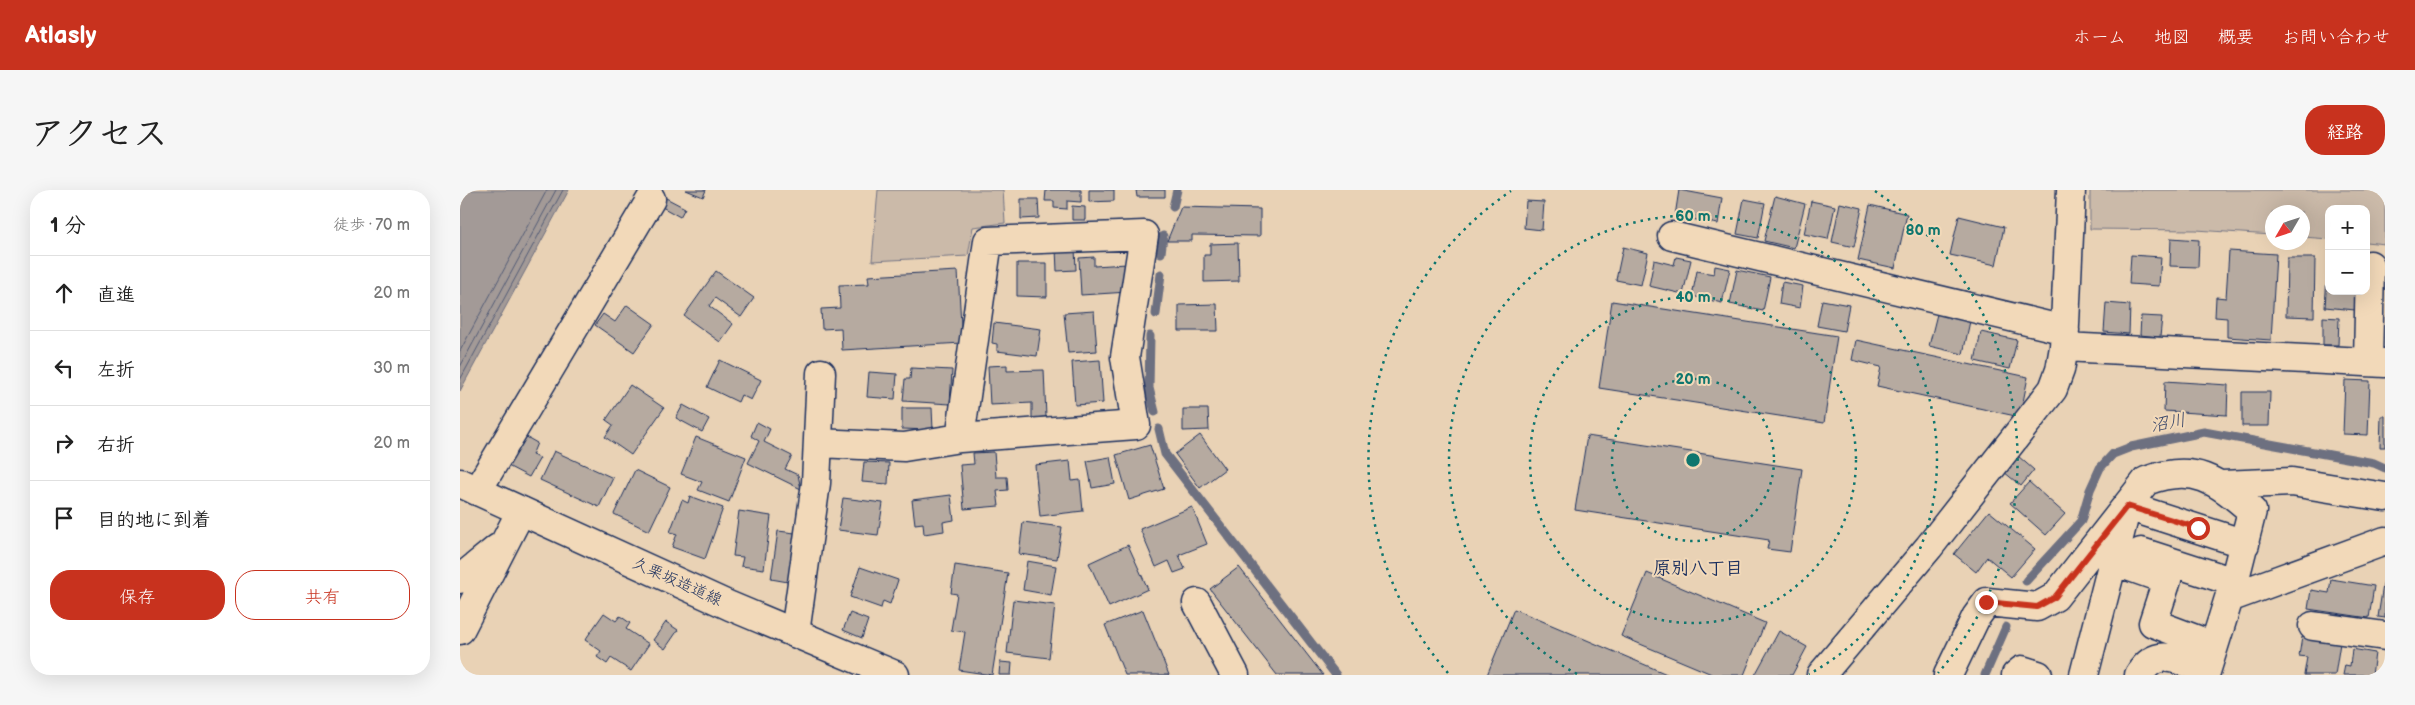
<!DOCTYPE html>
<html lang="ja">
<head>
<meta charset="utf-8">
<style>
	:root { --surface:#fff; --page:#f6f6f6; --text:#222; --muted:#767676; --line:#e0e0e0; --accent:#c8321e }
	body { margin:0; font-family:"Balsamiq Sans","Klee One",sans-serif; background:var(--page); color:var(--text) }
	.controls { position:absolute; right:15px; top:15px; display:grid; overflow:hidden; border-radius:10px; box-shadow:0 5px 20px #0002 }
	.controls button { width:45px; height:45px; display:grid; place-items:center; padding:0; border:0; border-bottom:1px solid var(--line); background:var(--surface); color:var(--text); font:25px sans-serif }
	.compass { position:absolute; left:1805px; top:15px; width:45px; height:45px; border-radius:50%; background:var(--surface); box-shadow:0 5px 20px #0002; rotate:231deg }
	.stop { position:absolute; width:15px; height:15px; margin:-11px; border:4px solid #c8321e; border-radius:50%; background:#fff }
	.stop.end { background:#c8321e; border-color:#fff; box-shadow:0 1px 5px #0008 }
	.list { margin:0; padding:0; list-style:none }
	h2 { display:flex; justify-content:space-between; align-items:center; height:65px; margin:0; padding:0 20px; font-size:21px }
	h2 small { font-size:16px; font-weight:400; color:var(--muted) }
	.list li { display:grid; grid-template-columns:32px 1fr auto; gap:15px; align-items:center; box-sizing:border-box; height:75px; padding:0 20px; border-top:1px solid var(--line) }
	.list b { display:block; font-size:19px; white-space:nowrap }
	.list em { font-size:16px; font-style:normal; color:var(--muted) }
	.actions { display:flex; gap:10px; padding:15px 20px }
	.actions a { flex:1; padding:11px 0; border:1px solid var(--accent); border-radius:20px; text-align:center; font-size:18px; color:var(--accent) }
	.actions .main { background:var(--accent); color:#fff }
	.icon { flex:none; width:28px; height:28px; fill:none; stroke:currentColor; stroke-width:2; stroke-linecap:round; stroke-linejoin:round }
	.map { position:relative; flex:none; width:1925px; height:485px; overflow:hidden; border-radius:20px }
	header { display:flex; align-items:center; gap:30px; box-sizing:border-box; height:70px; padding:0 25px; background:var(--accent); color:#fff }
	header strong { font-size:24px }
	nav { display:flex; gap:28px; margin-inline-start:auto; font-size:18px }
	.intro { display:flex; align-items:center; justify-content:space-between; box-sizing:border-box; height:120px; padding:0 30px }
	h1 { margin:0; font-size:35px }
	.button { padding:12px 22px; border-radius:20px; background:var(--accent); color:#fff; font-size:18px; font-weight:700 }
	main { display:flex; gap:30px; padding:0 30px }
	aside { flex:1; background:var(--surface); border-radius:20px; box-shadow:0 5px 20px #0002 }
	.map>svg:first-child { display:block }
	.green { fill:#cbbaa9; stroke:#737484 }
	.water { fill:#a39a97; stroke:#6d6f80 }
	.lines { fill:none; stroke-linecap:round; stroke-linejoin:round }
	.shore { stroke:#515a75; stroke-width:1 }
	.stream { stroke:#6d6f80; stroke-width:9 }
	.building { fill:#b6aaa0; stroke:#1b2f5e }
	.minor-casing { stroke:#1b2f5e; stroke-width:31 }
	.major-casing { stroke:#1b2f5e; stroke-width:31 }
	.minor { stroke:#f2d9b9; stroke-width:28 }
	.major { stroke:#f2d9b9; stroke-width:28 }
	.route { stroke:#c8321e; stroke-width:6 }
	.ring { fill:none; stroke:#0f766e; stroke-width:2.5; stroke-dasharray:2.5 5 }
	.labels { text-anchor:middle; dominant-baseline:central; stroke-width:4; stroke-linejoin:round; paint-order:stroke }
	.street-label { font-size:16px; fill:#1b2f5e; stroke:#f2d9b9 }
	.water-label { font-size:18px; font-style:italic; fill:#364469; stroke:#f2d9b9 }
	.neighbourhood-label { font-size:18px; font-weight:bold; fill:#1b2f5e; stroke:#f2d9b9 }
	.centre { fill:#0f766e; stroke:#f2d9b9; stroke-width:2.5 }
	.ring-label { font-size:15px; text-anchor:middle; font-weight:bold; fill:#0f766e; stroke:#f2d9b9; stroke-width:4; stroke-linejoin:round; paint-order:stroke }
</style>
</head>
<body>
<header>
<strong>Atlasly</strong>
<nav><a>ホーム</a><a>地図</a><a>概要</a><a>お問い合わせ</a></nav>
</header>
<div class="intro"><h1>アクセス</h1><a class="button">経路</a></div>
<main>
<aside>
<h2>1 分<small>徒歩 · 70 m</small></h2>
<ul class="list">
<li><svg class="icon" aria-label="ahead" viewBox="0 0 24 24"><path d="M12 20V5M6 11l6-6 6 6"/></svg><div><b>直進</b></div><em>20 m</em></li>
<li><svg class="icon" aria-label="left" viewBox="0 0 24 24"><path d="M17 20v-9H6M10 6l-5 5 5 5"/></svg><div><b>左折</b></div><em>30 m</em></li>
<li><svg class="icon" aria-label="right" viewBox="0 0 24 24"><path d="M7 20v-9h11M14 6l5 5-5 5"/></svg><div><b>右折</b></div><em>20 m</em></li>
<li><svg class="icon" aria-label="arrive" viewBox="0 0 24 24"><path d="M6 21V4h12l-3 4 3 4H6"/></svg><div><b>目的地に到着</b></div></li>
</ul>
<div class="actions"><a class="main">保存</a><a>共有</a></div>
</aside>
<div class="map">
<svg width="1925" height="485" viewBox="0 0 1925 485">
	<rect width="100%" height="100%" fill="#e9d2b5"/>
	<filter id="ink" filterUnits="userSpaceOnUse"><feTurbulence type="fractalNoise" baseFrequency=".02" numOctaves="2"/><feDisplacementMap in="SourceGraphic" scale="10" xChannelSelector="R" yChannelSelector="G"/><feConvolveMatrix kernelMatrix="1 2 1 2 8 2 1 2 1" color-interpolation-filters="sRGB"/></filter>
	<g filter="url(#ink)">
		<path class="green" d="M 418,0 L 543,0 L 545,33 L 513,37 L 508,66 L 412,71 Z
			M 1630,0 L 1925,0 L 1925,54 L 1906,52 L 1906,19 L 1869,19 L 1869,49 L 1843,47 L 1842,22 L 1812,22 L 1812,45 L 1736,40 L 1630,39 Z"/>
		<path class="water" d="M 0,0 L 109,0 L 0,201 Z"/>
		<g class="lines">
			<path class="shore" d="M 0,161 L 87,0
				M 0,177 L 96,0
				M 0,190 L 103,0"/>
			<path class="stream" d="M 713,17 L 717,0
				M 701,63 L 703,46
				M 696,124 L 701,84
				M 690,146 L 689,198 L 695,222
				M 699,239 L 705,264 L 876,485
				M 1566,391 L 1621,331 L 1630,300 L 1640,278 L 1653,264 L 1671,257 L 1744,242 L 1914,273 L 1925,278
				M 1525,485 L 1546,437"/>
		</g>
		<path class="building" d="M 226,0 L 246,0 L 243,7 Z
			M 586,0 L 621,0 L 621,12 L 607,11 L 607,19 L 594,18 L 594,11 L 585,11 Z
			M 629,0 L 654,0 L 654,11 L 629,12 Z
			M 676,0 L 705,0 L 705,7 L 677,7 Z
			M 1219,0 L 1262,8 L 1258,34 L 1215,26 Z
			M 1315,6 L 1345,14 L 1334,58 L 1304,51 Z
			M 206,8 L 225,18 L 220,27 L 202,17 Z
			M 561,9 L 578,9 L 579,28 L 561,29 Z
			M 1284,9 L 1305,13 L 1298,48 L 1277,44 Z
			M 1066,11 L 1084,12 L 1082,40 L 1064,38 Z
			M 1351,11 L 1375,16 L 1368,49 L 1344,44 Z
			M 1380,13 L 1402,18 L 1394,57 L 1372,52 Z
			M 1410,15 L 1447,24 L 1435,78 L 1398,70 Z
			M 612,16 L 625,17 L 625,30 L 612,30 Z
			M 721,17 L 800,19 L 800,46 L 732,45 L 732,51 L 707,51 Z
			M 1499,26 L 1544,37 L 1536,75 L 1490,65 Z
			M 1711,48 L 1739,50 L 1738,77 L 1710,76 Z
			M 778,53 L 779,91 L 744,92 L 744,65 L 750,65 L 750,54 Z
			M 1163,57 L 1188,63 L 1181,95 L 1156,90 Z
			M 615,58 L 616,80 L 597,81 L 596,59 Z
			M 1769,61 L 1816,64 L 1811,150 L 1767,147 L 1767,128 L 1755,127 L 1756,107 L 1766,108 Z
			M 1671,65 L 1701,67 L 1699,96 L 1669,94 Z
			M 634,67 L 634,76 L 667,74 L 668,102 L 621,105 L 619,68 Z
			M 1216,67 L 1231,70 L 1223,104 L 1189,96 L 1194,70 L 1214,75 Z
			M 1827,68 L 1855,68 L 1854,127 L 1826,126 Z
			M 1868,71 L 1869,101 L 1897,101 L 1895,120 L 1865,117 Z
			M 557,73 L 587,73 L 587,107 L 557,106 Z
			M 1255,76 L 1270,79 L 1262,113 L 1232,106 L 1237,81 L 1254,84 Z
			M 1277,80 L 1310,87 L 1303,121 L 1270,114 Z
			M 256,81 L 294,108 L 281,127 L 255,108 L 249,116 L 273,134 L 260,152 L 224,126 Z
			M 498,81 L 502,153 L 382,160 L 381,138 L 362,139 L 361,119 L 380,118 L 379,95 L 409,94 L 408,86 Z
			M 1322,92 L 1343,96 L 1340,118 L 1319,114 Z
			M 1362,110 L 1389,115 L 1384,141 L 1357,136 Z
			M 1152,111 L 1377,146 L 1364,233 L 1139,198 Z
			M 1646,113 L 1670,115 L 1669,144 L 1644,142 Z
			M 757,114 L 758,141 L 719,141 L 719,115 Z
			M 167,115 L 194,134 L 174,162 L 135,135 L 143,124 L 155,132 Z
			M 634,121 L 637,161 L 608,163 L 604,123 Z
			M 1477,124 L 1510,131 L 1503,164 L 1469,156 Z
			M 1681,126 L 1702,127 L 1700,147 L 1680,145 Z
			M 1863,127 L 1879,128 L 1878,155 L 1863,155 Z
			M 534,133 L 581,139 L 577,166 L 537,161 L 537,154 L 532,153 Z
			M 1521,142 L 1557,150 L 1550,179 L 1515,171 Z
			M 1396,150 L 1568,187 L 1560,227 L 1417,196 L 1421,177 L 1392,170 Z
			M 260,170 L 301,190 L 291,210 L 281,205 L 278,212 L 247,197 Z
			M 640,170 L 643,213 L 615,215 L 612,172 Z
			M 547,175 L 547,181 L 584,180 L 586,227 L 572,228 L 572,213 L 530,215 L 528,176 Z
			M 451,178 L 492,180 L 490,214 L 443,211 L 445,189 L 450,189 Z
			M 409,182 L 437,184 L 435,209 L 407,207 Z
			M 1885,190 L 1910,191 L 1908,245 L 1883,244 Z
			M 1705,191 L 1768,195 L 1767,225 L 1704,221 Z
			M 170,195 L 204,218 L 171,265 L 145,247 L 153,235 L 146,230 Z
			M 1782,202 L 1810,202 L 1809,236 L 1782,236 Z
			M 223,215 L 249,229 L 242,242 L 216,228 Z
			M 442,218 L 472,218 L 473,240 L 442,239 Z
			M 723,219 L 748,219 L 749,240 L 723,241 Z
			M 1921,226 L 1925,226 L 1925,257 L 1920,257 Z
			M 297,232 L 310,239 L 304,252 L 332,266 L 325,279 L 338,285 L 341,299 L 288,273 L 299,251 L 291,246 Z
			M 63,245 L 77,253 L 72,265 L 80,268 L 69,287 L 46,275 Z
			M 740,245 L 765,279 L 740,298 L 715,264 Z
			M 1127,246 L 1342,279 L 1330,362 L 1307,359 L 1309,350 L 1115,320 Z
			M 236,247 L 286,267 L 269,312 L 238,300 L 242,292 L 221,284 Z
			M 690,255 L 704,299 L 669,310 L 656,265 Z
			M 94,261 L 153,288 L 139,317 L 80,290 Z
			M 534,262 L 536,287 L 547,287 L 548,300 L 537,301 L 539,316 L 504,319 L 500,275 L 514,274 L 513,263 Z
			M 1558,266 L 1574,280 L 1561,296 L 1544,282 Z
			M 650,267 L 655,294 L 632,298 L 627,271 Z
			M 610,271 L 612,291 L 620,290 L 623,321 L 580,326 L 575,275 Z
			M 404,272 L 429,273 L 428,294 L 402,292 Z
			M 175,280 L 210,297 L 189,341 L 154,324 Z
			M 1569,292 L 1605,324 L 1586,345 L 1550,313 Z
			M 491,305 L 494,330 L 483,332 L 484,341 L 464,344 L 463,333 L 455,334 L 452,310 Z
			M 230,306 L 263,318 L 245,369 L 212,357 L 217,344 L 210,342 L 222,310 L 228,313 Z
			M 383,308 L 423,313 L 418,345 L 378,340 Z
			M 732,317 L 747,354 L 719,365 L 725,379 L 714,383 L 709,371 L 696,377 L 680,339 Z
			M 279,321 L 311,326 L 304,379 L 281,376 L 283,367 L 273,366 Z
			M 1529,321 L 1575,359 L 1551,387 L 1527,367 L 1516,382 L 1494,364 Z
			M 563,332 L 602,337 L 597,369 L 559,364 Z
			M 318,341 L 335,343 L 328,392 L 311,389 Z
			M 668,355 L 688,399 L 649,417 L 629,373 Z
			M 567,371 L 596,376 L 591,405 L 563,400 Z
			M 495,375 L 548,383 L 532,485 L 499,480 L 505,442 L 491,440 L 497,404 L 491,403 Z
			M 400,377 L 438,390 L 430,414 L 423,411 L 421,418 L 390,407 Z
			M 779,377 L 863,485 L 817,485 L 750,399 Z
			M 1925,382 L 1925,428 L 1918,427 Z
			M 1187,383 L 1305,433 L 1284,485 L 1254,485 L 1161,446 Z
			M 1871,389 L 1914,396 L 1909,428 L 1848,419 L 1851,400 L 1869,403 Z
			M 553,410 L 595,415 L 589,468 L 547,463 Z
			M 1054,419 L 1209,485 L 1027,485 Z
			M 683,420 L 709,485 L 665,485 L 645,435 Z
			M 144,423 L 156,431 L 160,426 L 170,433 L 166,439 L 189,454 L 171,481 L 151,468 L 147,474 L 137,467 L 141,461 L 125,450 Z
			M 390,423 L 408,430 L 402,448 L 383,440 Z
			M 206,432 L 218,440 L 205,459 L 193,450 Z
			M 1319,441 L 1347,457 L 1332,485 L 1295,485 Z
			M 1842,447 L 1880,453 L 1875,485 L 1844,485 L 1847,467 L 1839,466 Z
			M 1892,459 L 1915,463 L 1912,485 L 1883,485 L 1885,475 L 1890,476 Z
			M 540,472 L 552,473 L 551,485 L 539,485 Z"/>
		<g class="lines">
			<g class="minor-casing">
				<path id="minor" d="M 1212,46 L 1605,140
					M 1604,157 L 1925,173
					M 1908,172 L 1910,75
					M 358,253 L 444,257 L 500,248 L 676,235 L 665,167 L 684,45 L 528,51 L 500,248
					M 1762,295 L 1832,292 L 1925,307
					M 17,301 L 191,9
					M 1681,362 L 1774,392
					M 1653,371 L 1707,390 L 1693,433 L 1754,456
					M 0,389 L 38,358
					M 1769,408 L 1925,351
					M 737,413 L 775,485
					M 1853,436 L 1925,446
					M 0,440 L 61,321
					M 335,443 L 356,293 L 361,183
					M 1361,485 L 1469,357 L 1593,199 L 1600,180 L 1604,157 L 1611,0
					M 1488,485 L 1516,427 L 1527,412 L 1577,417 L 1595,407 L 1686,291 C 1735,273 1756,290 1792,321 L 1774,392 L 1745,485
					M 1556,485 L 1562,480 L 1578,485
					M 1624,485 L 1667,316 L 1785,354
					M 1679,485 C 1697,455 1720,471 1746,480"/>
			</g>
			<g class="major-casing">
				<path id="major" d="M 0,293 L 270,416 L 435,485"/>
			</g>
			<use href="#minor" class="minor"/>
			<use href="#major" class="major"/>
		</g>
	</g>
	<g class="lines" filter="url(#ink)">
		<path class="route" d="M 1526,412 L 1577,417 L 1595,407 L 1667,316 L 1738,338"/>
	</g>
	<g class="ring">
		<circle cx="1233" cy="270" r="81"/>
		<circle cx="1233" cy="270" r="163"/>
		<path d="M1117 484A244 244 0 1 1 1349 484"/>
		<path d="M988 483A325 325 0 0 1 1051 1M1415 1A325 325 0 0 1 1478 483"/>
	</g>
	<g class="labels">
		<g class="street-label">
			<text transform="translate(217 392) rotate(24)">久栗坂造道線</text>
		</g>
		<g class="water-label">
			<text transform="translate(1708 233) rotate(-11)">沼川</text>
		</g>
		<g class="neighbourhood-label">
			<text x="1238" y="378">原別八丁目</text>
		</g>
	</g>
	<circle cx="1233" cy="270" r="8" class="centre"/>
	<g class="ring-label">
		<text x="1233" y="31">60 m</text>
		<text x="1463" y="45">80 m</text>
		<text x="1233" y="112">40 m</text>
		<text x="1233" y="194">20 m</text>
	</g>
</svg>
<div class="controls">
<button>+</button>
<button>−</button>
</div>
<svg class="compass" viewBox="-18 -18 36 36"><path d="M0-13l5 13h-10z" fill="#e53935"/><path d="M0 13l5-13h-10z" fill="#767676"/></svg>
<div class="stop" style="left:1738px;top:338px"></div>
<div class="stop end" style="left:1526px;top:412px"></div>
</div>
</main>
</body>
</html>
